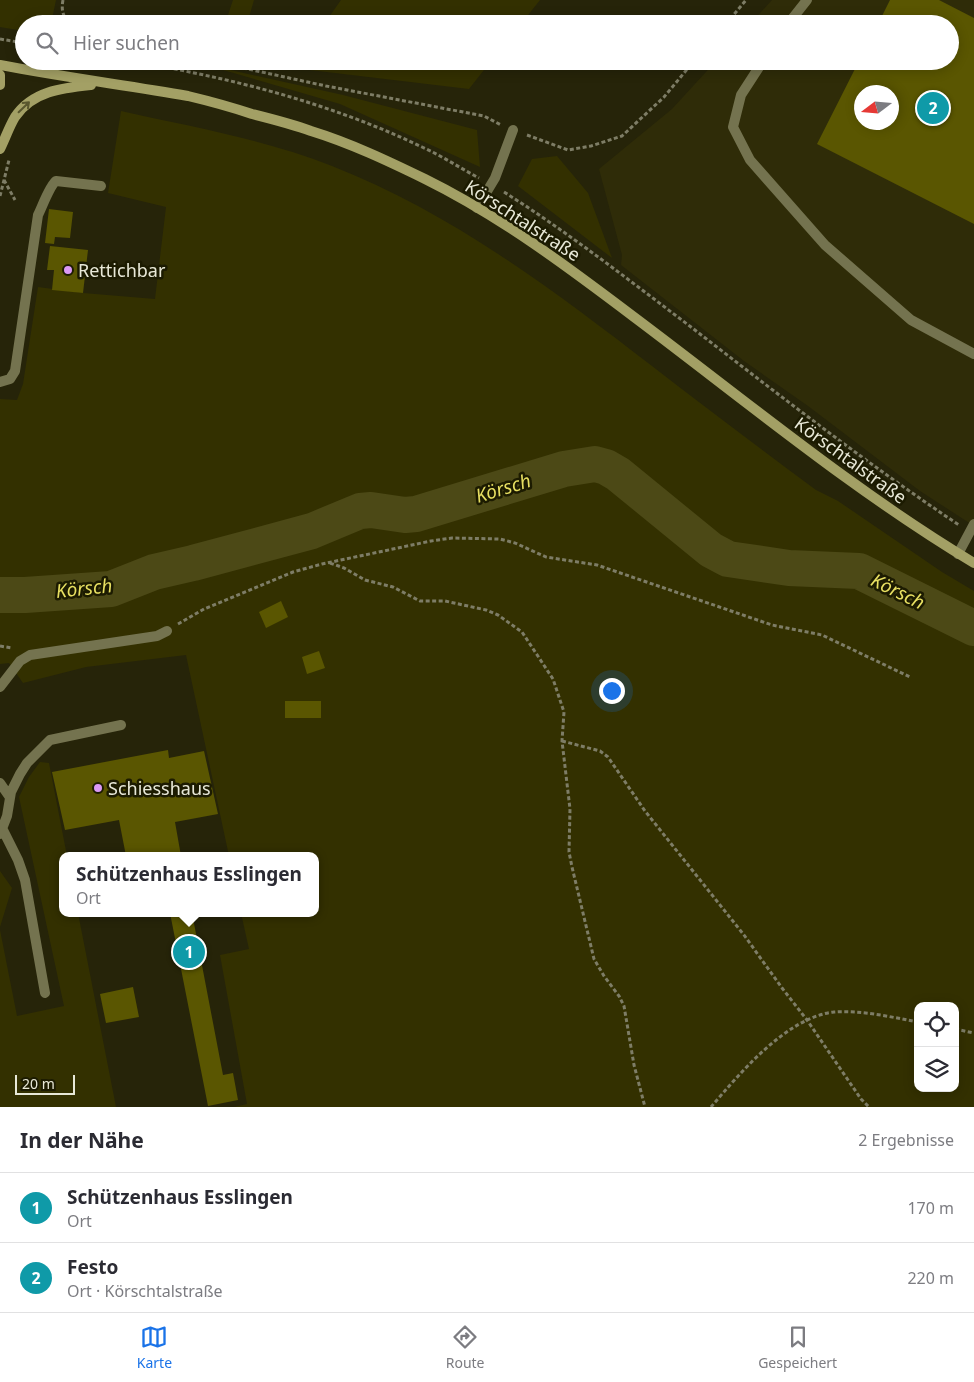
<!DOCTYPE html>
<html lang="de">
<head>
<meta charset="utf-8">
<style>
	:root { --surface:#fff; --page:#f7f7f7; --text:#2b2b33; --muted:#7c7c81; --line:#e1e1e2; --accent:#1a73e8 }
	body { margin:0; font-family:"Noto Sans",sans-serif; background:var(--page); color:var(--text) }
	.controls { position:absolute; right:15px; bottom:15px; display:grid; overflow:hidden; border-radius:10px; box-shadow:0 2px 12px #0003 }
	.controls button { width:45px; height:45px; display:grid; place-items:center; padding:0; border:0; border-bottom:1px solid var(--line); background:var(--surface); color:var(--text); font:25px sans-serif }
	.compass { position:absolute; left:854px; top:85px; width:45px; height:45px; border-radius:50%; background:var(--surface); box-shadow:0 2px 12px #0003; rotate:254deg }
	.scale { position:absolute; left:15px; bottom:12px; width:60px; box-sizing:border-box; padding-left:5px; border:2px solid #e8e8d7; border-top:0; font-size:14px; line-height:18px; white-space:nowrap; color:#e8e8d7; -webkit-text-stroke:4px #1c1b01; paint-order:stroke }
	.you { position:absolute; left:611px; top:690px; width:18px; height:18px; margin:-12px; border:4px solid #fff; border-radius:50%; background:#1a73e8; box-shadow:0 0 0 8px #1a73e833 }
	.badge { display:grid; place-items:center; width:32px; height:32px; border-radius:50%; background:var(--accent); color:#fff; font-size:16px; font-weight:700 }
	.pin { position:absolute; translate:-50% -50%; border:2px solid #fff; box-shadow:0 1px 5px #0006 }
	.popup { position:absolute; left:59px; top:852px; width:260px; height:65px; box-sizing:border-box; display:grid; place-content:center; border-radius:10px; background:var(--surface); filter:drop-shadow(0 1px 4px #0005); font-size:16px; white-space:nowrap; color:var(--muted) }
	.popup b { font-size:19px; color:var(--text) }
	.popup::after { content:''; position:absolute; left:50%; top:100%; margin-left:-10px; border:10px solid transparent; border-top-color:var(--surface) }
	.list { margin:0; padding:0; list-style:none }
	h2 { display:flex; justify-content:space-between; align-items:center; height:65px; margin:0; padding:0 20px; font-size:21px }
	h2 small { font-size:16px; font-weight:400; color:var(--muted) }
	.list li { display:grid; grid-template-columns:32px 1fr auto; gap:15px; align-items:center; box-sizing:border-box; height:70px; padding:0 20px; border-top:1px solid var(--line) }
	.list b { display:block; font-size:19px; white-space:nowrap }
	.list p { margin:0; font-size:16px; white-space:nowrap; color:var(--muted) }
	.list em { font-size:16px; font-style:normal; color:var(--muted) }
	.icon { flex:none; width:28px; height:28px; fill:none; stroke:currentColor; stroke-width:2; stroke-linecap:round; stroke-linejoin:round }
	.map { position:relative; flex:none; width:974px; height:1107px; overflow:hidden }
	.search { position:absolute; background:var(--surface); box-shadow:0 2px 12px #0003; left:15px; right:15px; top:15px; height:55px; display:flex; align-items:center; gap:12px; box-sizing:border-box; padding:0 18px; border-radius:28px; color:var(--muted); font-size:19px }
	.sheet { height:205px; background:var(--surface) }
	nav { display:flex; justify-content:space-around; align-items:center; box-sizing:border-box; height:70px; border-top:1px solid var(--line); background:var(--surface); font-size:14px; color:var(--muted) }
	nav a { display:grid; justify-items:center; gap:2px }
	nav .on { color:var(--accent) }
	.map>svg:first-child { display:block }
	.built { fill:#2f2c08; fill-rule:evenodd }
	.green { fill:#333000; fill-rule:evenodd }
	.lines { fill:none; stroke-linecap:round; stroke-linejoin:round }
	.river { stroke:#4c4916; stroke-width:36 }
	.building { fill:#5a5601; fill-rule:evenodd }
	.path { stroke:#7e7d66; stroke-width:3; stroke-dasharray:4 2.5; stroke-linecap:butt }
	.service { stroke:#74734f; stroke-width:10 }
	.minor { stroke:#74734f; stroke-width:10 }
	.secondary { stroke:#a3a065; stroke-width:10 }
	.oneway { stroke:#59572e }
	.poi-dot { fill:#db99f5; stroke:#1c1b01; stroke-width:2 }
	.labels { text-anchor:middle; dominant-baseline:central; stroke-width:5; stroke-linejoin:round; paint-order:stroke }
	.street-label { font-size:18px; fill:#e8e8d7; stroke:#1c1b01 }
	.poi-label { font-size:18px; fill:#e8e8d7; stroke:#1c1b01; text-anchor:start }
	.water-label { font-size:19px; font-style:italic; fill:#e7df61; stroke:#1c1b01 }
</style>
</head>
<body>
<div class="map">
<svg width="974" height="1107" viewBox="0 0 974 1107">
	<rect width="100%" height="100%" fill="#262409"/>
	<path class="built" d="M 772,0 L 974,0 L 974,526 L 920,491 L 808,406 L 744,361 L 621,265 L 622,255 L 599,169 L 672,109 L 716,61 L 950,61 L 950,24 L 750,24 ZM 862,92 L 892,92 L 892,122 L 862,122 Z"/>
	<path class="green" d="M 0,0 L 56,0 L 51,24 L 24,24 L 24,31 L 0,27 Z
		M 233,0 L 254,0 L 247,24 L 225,24 Z
		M 341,0 L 540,0 L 521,24 L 324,24 Z
		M 257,61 L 288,61 L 283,68 Z
		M 298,61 L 491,61 L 469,89 L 293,68 Z
		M 199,63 L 343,95 L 477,130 L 480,167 L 340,104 Z
		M 121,111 C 192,127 264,139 332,166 C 450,212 552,289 652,366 C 706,408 761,449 816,490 L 838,501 L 942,572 L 974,591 L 974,1107 L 234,1107 L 247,1104 L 220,955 L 249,949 L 241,913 L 315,913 L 315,856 L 229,856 L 186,655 L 86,667 L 23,683 L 9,663 L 0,664 L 0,399 L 17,400 L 23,384 L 38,287 L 83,293 L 155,299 L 166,207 L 108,193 ZM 918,1006 L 955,1006 L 955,1088 L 918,1088 Z
		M 557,156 L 588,193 L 612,258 L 518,186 L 532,159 Z
		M 40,762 L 49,763 L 67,856 L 63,856 L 63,913 L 78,913 L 116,1107 L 0,1107 L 0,930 L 17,1016 L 64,1006 L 19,797 L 29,777 Z
		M 0,871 L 12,888 L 0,927 Z"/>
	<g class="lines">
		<path class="river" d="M 0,595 L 25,595 L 111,589 L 154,572 L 193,563 L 312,531 L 360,511 L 371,510 L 405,515 L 416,514 L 564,469 L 595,464 L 606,467 L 618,474 L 711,550 L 728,559 L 789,568 L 859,571 L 974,628"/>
	</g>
	<path class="building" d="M 890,0 L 939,0 L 974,18 L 974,224 L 817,144 L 859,61 L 950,61 L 950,24 L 878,24 ZM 862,92 L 892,92 L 892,122 L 862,122 Z
		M 49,209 L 73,212 L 70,238 L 55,237 L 54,244 L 45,243 Z
		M 50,246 L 88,250 L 83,293 L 52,290 L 54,270 L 47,270 Z
		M 281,601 L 288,617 L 266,628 L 259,612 Z
		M 319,651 L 325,668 L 307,674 L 302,657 Z
		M 285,701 L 321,701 L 321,718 L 285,718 Z
		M 168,750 L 169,758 L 204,751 L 218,814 L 175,822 L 181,856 L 126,856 L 119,820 L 65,830 L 52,772 Z
		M 170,913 L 192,913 L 223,1075 L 233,1073 L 238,1100 L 208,1106 Z
		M 133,987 L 139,1017 L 106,1023 L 100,994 Z"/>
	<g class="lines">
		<path class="path" d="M 63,0 C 61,10 63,16 69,24
			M 726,24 L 746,0
			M 0,39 L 24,43
			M 129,61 C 229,77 330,103 422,147 C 442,156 460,168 479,178
			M 211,61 L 326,86 L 484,116 L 501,125
			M 527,135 L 568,150 L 591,146 L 622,136 L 664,97 L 694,61
			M 4,180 L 15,200
			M 504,192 C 569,233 630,281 691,327 C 779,395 866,463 959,525
			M 0,196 L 9,160
			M 330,563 L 344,568 L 365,580 L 393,587 L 420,601 L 445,601 L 486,610 L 498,615 L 522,632 L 553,679 L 564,712 L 562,741 L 570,809 L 569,852 L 572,867 L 594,959 L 604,976 L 619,996 L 624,1006 L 634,1065 L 645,1107
			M 178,624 L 204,609 L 293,572 L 322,564 L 431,541 L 452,538 L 500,539 L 515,543 L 546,557 L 597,565 L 772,625 L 822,635 L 910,677
			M 0,646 L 12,648
			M 562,741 L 600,751 L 608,757 L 645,811 L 744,935 L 782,988 L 807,1020 L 861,1099 L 869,1107
			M 955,1029 L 974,1033
			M 711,1107 C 740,1073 787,1017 834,1012 C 861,1010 891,1017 918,1022"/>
		<path class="service" d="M 477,208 L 495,178 L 513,130
			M 0,382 L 10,379 L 15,371 L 38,215 C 42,207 50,185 56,181 L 101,186
			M 0,687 L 20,661 L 30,655 L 157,636 L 167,631
			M 0,783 L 9,796
			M 3,830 L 18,860 L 25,880 L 45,993
			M 0,834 L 7,816 L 11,792 L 20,774 L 27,763 L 50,740 L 121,725"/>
		<path class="minor" d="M 788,24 L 807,0
			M 763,61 L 741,95 L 733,127 L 750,160 L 825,245 L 911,320 L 974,354
			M 958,554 L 974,524"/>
		<path class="secondary" d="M 0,65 C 62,77 125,85 188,96 C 209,101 231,107 252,114 C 272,119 292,124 311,131 C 350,143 388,161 425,179 C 500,216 568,267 634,317 C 746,401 854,491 974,563
			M 0,75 L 0,85
			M 0,149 C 5,139 9,127 15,117 C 32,91 62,88 91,85"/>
	</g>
	<defs><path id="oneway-shaft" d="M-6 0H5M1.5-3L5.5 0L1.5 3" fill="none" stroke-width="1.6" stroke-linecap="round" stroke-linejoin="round" transform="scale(1.25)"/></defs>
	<use class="oneway" href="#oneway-shaft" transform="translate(24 107) rotate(-44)"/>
	<g class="poi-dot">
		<circle cx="68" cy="270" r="5"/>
		<circle cx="98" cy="788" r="5"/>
	</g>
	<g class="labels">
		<g class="street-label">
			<text transform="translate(523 220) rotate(33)">Körschtalstraße</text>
			<text transform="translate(851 460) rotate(36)">Körschtalstraße</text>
		</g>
		<g class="poi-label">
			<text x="78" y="270">Rettichbar</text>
			<text x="108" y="788">Schiesshaus</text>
		</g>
		<g class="water-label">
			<text transform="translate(503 488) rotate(-17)">Körsch</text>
			<text transform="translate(84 588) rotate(-6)">Körsch</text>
			<text transform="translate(898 591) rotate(26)">Körsch</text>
		</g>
	</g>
</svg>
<div class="controls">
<button><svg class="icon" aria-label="locate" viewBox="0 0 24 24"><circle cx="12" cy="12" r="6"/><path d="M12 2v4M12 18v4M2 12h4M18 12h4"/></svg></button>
<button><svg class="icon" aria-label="layers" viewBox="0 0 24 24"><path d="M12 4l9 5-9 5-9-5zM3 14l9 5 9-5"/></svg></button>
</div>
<svg class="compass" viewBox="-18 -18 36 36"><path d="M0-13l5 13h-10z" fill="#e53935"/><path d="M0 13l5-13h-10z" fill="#7c7c81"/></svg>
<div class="scale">20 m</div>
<div class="you"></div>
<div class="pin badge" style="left:189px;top:952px;background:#0f9aa8">1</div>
<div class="popup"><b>Schützenhaus Esslingen</b>Ort</div>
<div class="pin badge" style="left:933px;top:108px;background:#0f9aa8">2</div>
<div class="search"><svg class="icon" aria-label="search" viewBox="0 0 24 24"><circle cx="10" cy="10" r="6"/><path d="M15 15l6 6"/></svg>Hier suchen</div>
</div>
<section class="sheet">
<h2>In der Nähe<small>2 Ergebnisse</small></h2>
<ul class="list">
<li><span class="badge" style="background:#0f9aa8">1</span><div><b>Schützenhaus Esslingen</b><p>Ort</p></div><em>170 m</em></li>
<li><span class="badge" style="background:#0f9aa8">2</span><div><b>Festo</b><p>Ort · Körschtalstraße</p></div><em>220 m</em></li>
</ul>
</section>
<nav>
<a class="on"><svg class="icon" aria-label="map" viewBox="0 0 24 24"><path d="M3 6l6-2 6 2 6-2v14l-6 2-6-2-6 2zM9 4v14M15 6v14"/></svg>Karte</a>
<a><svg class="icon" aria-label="directions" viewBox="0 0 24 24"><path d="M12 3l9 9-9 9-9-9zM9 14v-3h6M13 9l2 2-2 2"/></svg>Route</a>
<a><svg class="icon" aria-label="saved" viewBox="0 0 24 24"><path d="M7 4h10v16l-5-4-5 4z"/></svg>Gespeichert</a>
</nav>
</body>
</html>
